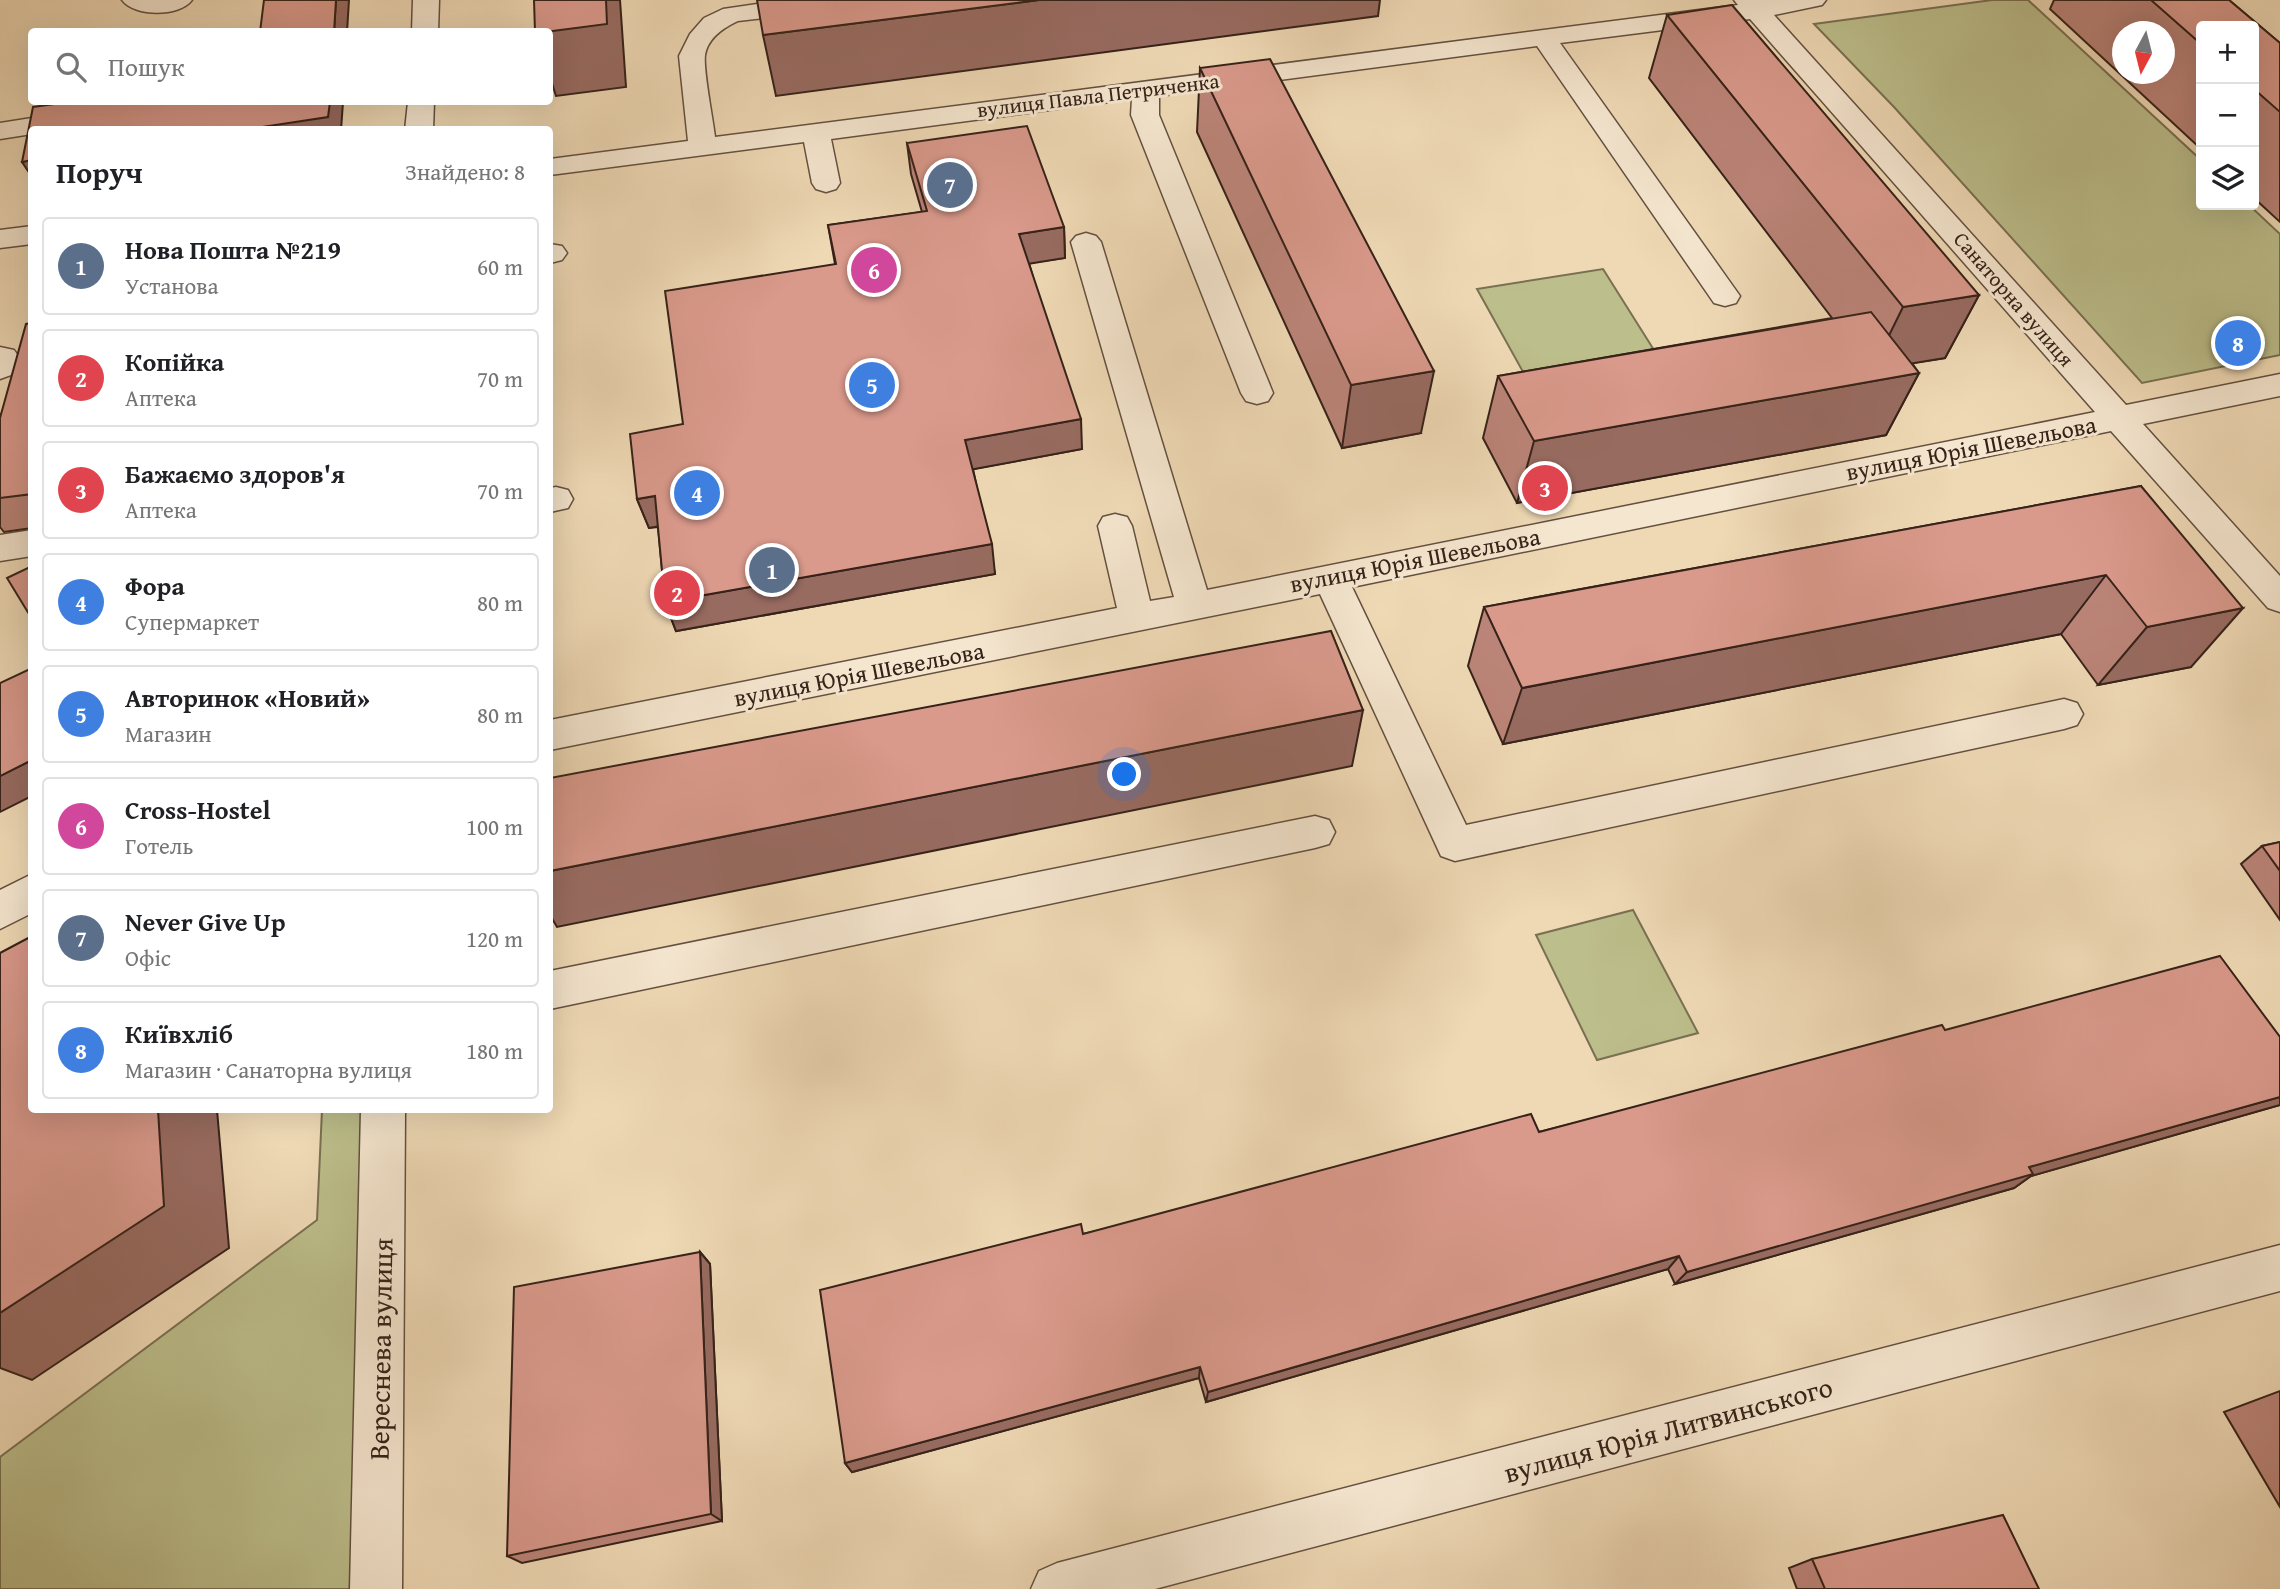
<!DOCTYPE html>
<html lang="uk">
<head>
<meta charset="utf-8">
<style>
	:root { --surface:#fff; --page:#f2f2f2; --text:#202124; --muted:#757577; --line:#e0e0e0; --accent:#2563eb }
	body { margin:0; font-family:"Gentium Book Plus",serif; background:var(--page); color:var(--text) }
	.controls { position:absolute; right:21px; top:21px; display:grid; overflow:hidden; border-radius:7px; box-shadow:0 7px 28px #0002 }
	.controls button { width:63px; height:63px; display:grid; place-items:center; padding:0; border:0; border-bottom:2px solid var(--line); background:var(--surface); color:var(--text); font:35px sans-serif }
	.compass { position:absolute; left:2112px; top:21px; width:63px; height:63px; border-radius:50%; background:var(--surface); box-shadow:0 7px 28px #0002; rotate:187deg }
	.you { position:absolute; left:1125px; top:775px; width:24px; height:24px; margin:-18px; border:5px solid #fff; border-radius:50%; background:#1a73e8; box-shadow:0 0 0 10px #1a73e833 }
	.badge { display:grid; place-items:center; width:46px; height:46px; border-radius:50%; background:var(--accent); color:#fff; font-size:23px; font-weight:700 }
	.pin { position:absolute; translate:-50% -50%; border:4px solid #fff; box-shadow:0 2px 7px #0006 }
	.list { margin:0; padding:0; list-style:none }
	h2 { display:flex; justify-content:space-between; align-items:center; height:91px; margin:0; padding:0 28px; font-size:30px }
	h2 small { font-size:23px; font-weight:400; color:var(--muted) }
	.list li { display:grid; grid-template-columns:46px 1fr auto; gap:21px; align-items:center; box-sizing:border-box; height:98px; margin:0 14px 14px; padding:0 14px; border:2px solid var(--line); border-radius:7px }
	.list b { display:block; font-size:26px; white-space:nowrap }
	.list p { margin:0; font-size:23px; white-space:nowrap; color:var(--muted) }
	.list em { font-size:23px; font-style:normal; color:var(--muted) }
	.icon { flex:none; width:38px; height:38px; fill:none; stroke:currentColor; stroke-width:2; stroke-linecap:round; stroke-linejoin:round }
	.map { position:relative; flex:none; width:2280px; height:1589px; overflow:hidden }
	.search { position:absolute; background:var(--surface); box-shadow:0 7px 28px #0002; left:28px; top:28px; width:525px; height:77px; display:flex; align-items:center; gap:18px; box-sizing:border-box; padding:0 24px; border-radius:7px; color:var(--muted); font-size:26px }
	.panel { position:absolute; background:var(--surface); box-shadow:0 7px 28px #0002; left:28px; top:126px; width:525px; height:987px; border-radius:7px }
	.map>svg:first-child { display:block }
	.green { fill:#bcbe8b; stroke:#797052; stroke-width:2 }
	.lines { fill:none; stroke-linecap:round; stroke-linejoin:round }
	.minor-casing { stroke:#645040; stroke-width:3 }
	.minor { fill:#f5e6cf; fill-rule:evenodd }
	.wall { fill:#bb8478; stroke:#362219; stroke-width:2; fill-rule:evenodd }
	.shaded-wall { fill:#986b61; stroke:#362219; stroke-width:2 }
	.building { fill:#d9998b; stroke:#362219; stroke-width:2 }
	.labels { text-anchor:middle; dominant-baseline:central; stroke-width:6; stroke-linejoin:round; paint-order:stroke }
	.far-street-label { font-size:21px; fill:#362219; stroke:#f5e6cf }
	.street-label { font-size:24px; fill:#362219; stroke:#f5e6cf }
	.near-street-label { font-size:28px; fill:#362219; stroke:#f5e6cf }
</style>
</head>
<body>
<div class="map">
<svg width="2280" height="1589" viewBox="0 0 2280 1589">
	<rect width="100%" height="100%" fill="#efd9b5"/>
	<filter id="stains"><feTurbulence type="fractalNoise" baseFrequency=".00286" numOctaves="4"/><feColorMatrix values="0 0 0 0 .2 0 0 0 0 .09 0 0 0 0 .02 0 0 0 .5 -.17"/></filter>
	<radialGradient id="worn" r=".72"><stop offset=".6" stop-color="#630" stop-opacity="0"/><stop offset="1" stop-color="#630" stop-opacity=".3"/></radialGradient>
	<path class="green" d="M 1992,0 L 2028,0 L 2201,160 L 2201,205 L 2249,205 L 2280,234 L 2280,355 L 2142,383 L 1894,107 L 1814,24 Z
		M 1603,269 L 1659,358 L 1527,379 L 1477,289 Z
		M 1633,910 L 1698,1033 L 1597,1060 L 1536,935 Z
		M 322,1110 L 383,1110 L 376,1589 L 0,1589 L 0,1457 L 317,1220 Z"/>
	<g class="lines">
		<g class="minor-casing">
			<path id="minor" d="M 122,0 L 192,0 C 180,17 134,17 122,0 Z
				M 413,0 L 439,0 L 438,32 L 412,32 Z
				M 785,0 L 860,0 L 856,5 L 847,8 L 738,21 C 723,28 708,38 705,55 C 703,70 713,119 715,137 L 1738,5 L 1734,0 L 1826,0 L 1822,5 L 1774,15 L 2126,405 L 2280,374 L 2280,396 L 2143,424 L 2280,576 L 2280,612 L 2268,608 L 2111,431 L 1352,587 L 1466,825 L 2064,699 L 2077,703 L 2083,714 L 2077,725 L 2064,729 L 1455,861 L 1441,856 L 1320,594 L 550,750 L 550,720 L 1117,608 L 1098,526 L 1103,517 L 1115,514 L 1127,517 L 1132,526 L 1150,601 L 1174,597 L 1071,242 L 1076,236 L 1086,233 L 1096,236 L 1101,242 L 1207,590 L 2095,412 L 1750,19 L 1560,43 L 1740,296 L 1736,303 L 1725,306 L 1714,303 L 1537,46 L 1159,96 L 1159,115 L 1273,393 L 1268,401 L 1257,404 L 1246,401 L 1241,393 L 1131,115 L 1132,99 L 831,139 L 840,183 L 836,189 L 826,192 L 816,189 L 812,183 L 804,142 L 550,175 L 550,159 L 688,141 L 679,56 L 690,34 L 704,18 L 723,9 Z
				M 133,102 L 193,102 L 189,108 L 180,110 L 60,130 L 32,130 L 32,134 L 0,139 L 0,123 Z
				M 408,102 L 434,102 L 433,130 L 405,130 Z
				M 32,226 L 32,244 L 0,248 L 0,230 Z
				M 550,244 L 562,246 L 567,253 L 562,260 L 550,263 Z
				M 0,347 L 14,350 L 19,357 L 11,375 L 0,379 Z
				M 556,487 L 568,490 L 573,499 L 568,508 L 550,512 L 550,488 Z
				M 32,530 L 32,556 L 0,561 L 0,535 Z
				M 1315,816 L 1329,820 L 1335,832 L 1329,844 L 1315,848 L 550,1009 L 550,971 Z
				M 32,874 L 32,913 L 0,929 L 0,890 Z
				M 361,1110 L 405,1110 L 402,1589 L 350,1589 Z
				M 2280,1245 L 2280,1291 L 1155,1589 L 1031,1589 L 1039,1571 L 1057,1563 Z"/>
		</g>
		<use href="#minor" class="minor"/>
	</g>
	<path class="wall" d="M 2054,0 L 2229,0 L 2280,43 L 2280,222 L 2254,198 L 2254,26 L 2201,26 L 2201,149 L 2050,9 ZM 2123,32 L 2165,32 L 2165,74 L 2123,74 Z
		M 1667,15 L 1979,295 L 1945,358 L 1912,363 L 1919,373 L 1886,435 L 1517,503 L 1483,438 L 1498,376 L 1832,318 L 1649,78 Z
		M 1200,68 L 1421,433 L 1342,448 L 1197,132 Z
		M 907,143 L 1064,227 L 1065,258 L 1029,263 L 1082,449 L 973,469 L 995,574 L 676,631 L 665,602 L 658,527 L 649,528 L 637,499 L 683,424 L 835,264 L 828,225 L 922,212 L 911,174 Z
		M 32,323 L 32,528 L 4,532 L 0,527 L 0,418 Z
		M 2141,486 L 2191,667 L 2098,685 L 2061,634 L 1503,744 L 1468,666 L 1484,607 Z
		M 2280,842 L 2280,920 L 2241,864 L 2262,846 Z
		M 1945,1030 L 2280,1037 L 2280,1105 L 2031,1176 L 2014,1188 L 1675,1284 L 1668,1269 L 1206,1402 L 1199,1378 L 852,1472 L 845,1463 L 1083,1234 L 1539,1132 Z
		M 700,1252 L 710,1264 L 722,1521 L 522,1563 L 507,1556 Z
		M 2280,1391 L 2280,1507 L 2224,1412 Z
		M 1812,1559 L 2039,1589 L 1797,1589 L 1789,1568 Z"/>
	<path class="shaded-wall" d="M 336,0 L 349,0 L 347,32 L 334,32 Z
		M 606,0 L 620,0 L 626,87 L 556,96 L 550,77 L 550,32 L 545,32 Z
		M 1039,0 L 1380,0 L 1378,16 L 776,96 L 763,35 Z
		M 330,102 L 343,102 L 341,130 L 243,130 Z
		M 32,160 L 32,177 L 22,162 Z
		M 1064,227 L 1065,258 L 1021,265 L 1019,234 Z
		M 1979,295 L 1945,358 L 1872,370 L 1903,307 Z
		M 1434,371 L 1421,433 L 1342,448 L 1351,385 Z
		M 1919,373 L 1886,435 L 1517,503 L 1534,441 Z
		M 1081,419 L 1082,449 L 969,470 L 965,440 Z
		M 655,496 L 666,525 L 649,528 L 637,499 Z
		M 992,544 L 995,574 L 676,631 L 665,602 Z
		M 2106,575 L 2061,634 L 1503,744 L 1522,688 Z
		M 2243,608 L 2191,667 L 2098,685 L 2147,627 Z
		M 1363,710 L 1352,766 L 557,927 L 550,915 L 550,871 Z
		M 32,760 L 32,796 L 0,812 L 0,776 Z
		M 2280,1097 L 2280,1105 L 2031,1176 L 2014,1188 L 1675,1284 L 1687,1272 L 2029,1167 Z
		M 158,1110 L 217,1110 L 229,1248 L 32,1380 L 0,1368 L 0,1313 Z
		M 700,1252 L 710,1264 L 722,1521 L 711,1514 Z
		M 1679,1256 L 1668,1269 L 1206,1402 L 1208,1392 Z
		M 1200,1367 L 1199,1378 L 852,1472 L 845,1463 Z"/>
	<path class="building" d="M 264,0 L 336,0 L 334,32 L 260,32 Z
		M 534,0 L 606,0 L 607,24 L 545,32 L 535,32 Z
		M 757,0 L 1039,0 L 763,35 Z
		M 2151,0 L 2229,0 L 2280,43 L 2280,112 L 2254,89 L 2254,26 L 2201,26 L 2201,44 Z
		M 1732,5 L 1979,295 L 1903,307 L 1667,15 Z
		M 1270,59 L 1434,371 L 1351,385 L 1200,68 Z
		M 69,102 L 330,102 L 328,117 L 243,130 L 32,130 L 32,160 L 22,162 L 33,107 Z
		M 1027,126 L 1064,227 L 1019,234 L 1081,419 L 965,440 L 992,544 L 665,602 L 655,496 L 637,499 L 630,434 L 683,424 L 665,291 L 836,264 L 828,225 L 927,211 L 907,143 Z
		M 1871,312 L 1919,373 L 1534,441 L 1498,376 Z
		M 32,323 L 32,494 L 0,498 L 0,418 L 26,324 Z
		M 2141,486 L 2243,608 L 2147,627 L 2106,575 L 1522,688 L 1484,607 Z
		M 32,566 L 32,619 L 7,578 Z
		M 1331,631 L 1363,710 L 550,871 L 550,778 Z
		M 32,668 L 32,760 L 0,776 L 0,683 Z
		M 2280,842 L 2280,871 L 2262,846 Z
		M 32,936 L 32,1110 L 158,1110 L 164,1206 L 0,1313 L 0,953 Z
		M 2220,956 L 2280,1037 L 2280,1097 L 2029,1167 L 2033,1174 L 1687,1272 L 1679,1256 L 1208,1392 L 1200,1367 L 845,1463 L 820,1290 L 1081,1224 L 1083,1234 L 1531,1114 L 1539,1132 L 1942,1025 L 1945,1030 Z
		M 700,1252 L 711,1514 L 507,1556 L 514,1287 Z
		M 2003,1515 L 2039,1589 L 1825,1589 L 1812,1559 Z"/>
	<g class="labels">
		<g class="far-street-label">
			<text transform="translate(1098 95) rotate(-7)">вулиця Павла Петриченка</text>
			<text transform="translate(2014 299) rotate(49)">Санаторна вулиця</text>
		</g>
		<g class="street-label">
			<text transform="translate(1971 448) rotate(-11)">вулиця Юрія Шевельова</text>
			<text transform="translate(1415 560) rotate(-11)">вулиця Юрія Шевельова</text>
			<text transform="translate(859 674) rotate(-11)">вулиця Юрія Шевельова</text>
		</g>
		<g class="near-street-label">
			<text transform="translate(380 1349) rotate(-89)">Вереснева вулиця</text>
			<text transform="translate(1668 1429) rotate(-15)">вулиця Юрія Литвинського</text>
		</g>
	</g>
	<rect width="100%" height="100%" filter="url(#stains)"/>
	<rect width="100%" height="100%" fill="url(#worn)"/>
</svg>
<div class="controls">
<button>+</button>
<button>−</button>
<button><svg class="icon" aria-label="layers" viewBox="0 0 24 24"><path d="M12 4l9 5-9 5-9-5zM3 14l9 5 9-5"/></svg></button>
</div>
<svg class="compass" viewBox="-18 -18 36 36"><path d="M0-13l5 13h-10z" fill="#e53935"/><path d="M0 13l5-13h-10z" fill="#757577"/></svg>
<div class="you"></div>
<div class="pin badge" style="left:772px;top:570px;background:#5c6f8a">1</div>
<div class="pin badge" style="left:677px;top:593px;background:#e0444e">2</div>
<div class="pin badge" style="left:1545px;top:488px;background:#e0444e">3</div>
<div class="pin badge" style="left:697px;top:493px;background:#3f7fe0">4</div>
<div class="pin badge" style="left:872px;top:385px;background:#3f7fe0">5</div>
<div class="pin badge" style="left:874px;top:270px;background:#d1479c">6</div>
<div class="pin badge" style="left:950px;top:185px;background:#5c6f8a">7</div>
<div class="pin badge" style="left:2238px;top:343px;background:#3f7fe0">8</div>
<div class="search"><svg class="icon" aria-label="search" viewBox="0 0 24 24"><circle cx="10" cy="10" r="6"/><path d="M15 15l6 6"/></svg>Пошук</div>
<section class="panel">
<h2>Поруч<small>Знайдено: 8</small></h2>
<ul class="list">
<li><span class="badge" style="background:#5c6f8a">1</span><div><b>Нова Пошта №219</b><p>Установа</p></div><em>60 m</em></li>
<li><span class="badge" style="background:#e0444e">2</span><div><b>Копійка</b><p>Аптека</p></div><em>70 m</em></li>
<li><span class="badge" style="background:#e0444e">3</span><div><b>Бажаємо здоров'я</b><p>Аптека</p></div><em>70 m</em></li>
<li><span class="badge" style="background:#3f7fe0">4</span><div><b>Фора</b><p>Супермаркет</p></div><em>80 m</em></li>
<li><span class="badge" style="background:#3f7fe0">5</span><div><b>Авторинок «Новий»</b><p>Магазин</p></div><em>80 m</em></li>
<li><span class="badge" style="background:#d1479c">6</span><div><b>Cross-Hostel</b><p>Готель</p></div><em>100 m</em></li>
<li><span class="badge" style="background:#5c6f8a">7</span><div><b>Never Give Up</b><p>Офіс</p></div><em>120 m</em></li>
<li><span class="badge" style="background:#3f7fe0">8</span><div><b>Київхліб</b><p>Магазин · Санаторна вулиця</p></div><em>180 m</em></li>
</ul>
</section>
</div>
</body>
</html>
